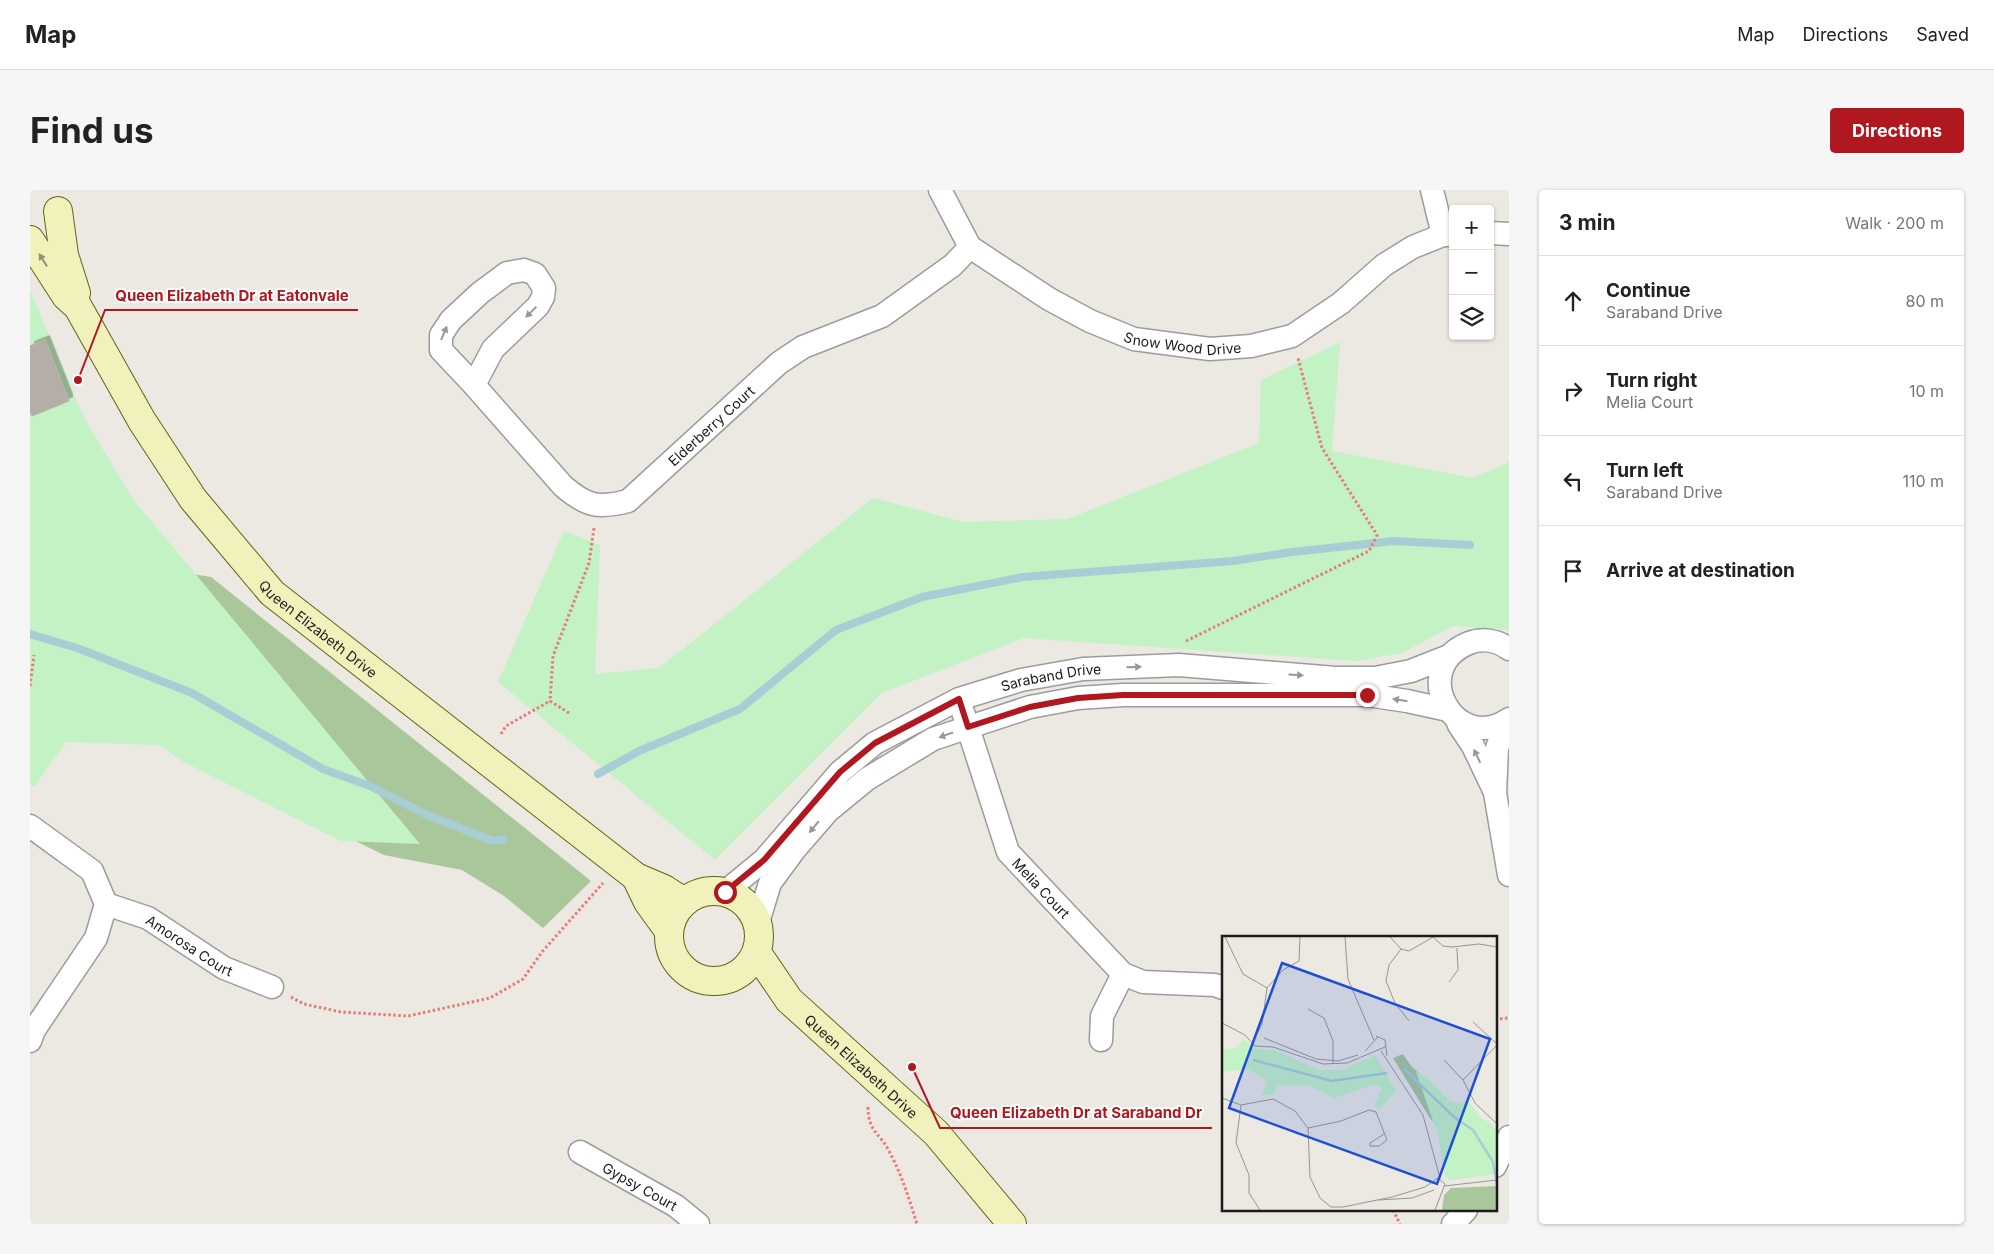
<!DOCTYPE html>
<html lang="en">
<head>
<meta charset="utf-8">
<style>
	:root { --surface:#fff; --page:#f6f6f6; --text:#222; --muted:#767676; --line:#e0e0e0; --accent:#b0171f }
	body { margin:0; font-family:Inter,sans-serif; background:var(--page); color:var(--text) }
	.controls { position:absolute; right:15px; top:15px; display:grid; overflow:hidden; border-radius:5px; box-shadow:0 1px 4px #0004 }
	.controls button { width:45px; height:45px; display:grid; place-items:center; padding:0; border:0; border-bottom:1px solid var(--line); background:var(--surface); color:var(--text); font:25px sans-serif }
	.stop { position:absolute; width:15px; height:15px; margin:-11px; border:4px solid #b0171f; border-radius:50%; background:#fff }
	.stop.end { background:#b0171f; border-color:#fff; box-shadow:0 1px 5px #0008 }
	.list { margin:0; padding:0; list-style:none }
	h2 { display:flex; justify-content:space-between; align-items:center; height:65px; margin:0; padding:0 20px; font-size:21px }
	h2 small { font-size:16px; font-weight:400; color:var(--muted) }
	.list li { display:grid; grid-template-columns:32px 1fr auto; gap:15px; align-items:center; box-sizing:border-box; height:90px; padding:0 20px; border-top:1px solid var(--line) }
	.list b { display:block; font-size:19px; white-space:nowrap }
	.list p { margin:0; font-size:16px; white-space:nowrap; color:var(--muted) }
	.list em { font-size:16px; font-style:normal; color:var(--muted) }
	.icon { flex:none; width:28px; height:28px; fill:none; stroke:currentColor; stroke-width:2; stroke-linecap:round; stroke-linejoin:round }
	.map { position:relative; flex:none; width:1479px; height:1034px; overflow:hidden; border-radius:5px }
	header { display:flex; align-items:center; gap:30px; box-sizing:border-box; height:70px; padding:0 25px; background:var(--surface); border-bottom:1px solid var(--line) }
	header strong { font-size:24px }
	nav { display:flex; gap:28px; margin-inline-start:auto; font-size:18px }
	.intro { display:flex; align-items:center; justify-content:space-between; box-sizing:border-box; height:120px; padding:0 30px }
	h1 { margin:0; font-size:35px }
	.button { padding:12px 22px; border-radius:5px; background:var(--accent); color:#fff; font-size:18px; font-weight:700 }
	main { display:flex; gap:30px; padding:0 30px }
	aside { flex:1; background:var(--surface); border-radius:5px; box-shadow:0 1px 4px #0004 }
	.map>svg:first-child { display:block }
	.forest { fill:#aac69b }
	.park { fill:#c3f2c4 }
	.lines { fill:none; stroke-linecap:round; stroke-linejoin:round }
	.stream { stroke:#a7cdd5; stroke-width:8 }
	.building { fill:#b4ada8; stroke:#bbaea6; filter:url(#shadow) }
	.street-casing { stroke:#9c9c9c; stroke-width:25 }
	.secondary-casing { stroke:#606411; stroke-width:30 }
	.path { stroke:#e97b76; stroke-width:3; stroke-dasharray:2.5 2.5; stroke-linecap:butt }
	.street { stroke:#fff; stroke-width:22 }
	.secondary { stroke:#f1f1bb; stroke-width:28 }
	.oneway { fill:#919173 }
	.oneway2 { fill:#989898 }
	.route { stroke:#b0171f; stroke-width:6 }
	.labels { text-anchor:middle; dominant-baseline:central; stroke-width:4; stroke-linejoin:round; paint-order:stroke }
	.street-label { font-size:14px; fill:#1b1b1b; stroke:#fff }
	.inset-river { fill:none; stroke:#a7cdd5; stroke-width:2.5 }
	.inset-road { fill:none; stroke:#989692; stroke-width:1 }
	.view { fill:#1d4ed8; fill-opacity:0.15; stroke:#1d4ed8; stroke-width:2.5 }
	.inset-edge { fill:none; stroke:#1b1b1b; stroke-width:2.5 }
	.leader { fill:none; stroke:#b0171f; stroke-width:2 }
	.callout-dot { fill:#b0171f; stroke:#fff; stroke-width:2 }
	.callout-label { font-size:15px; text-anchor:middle; font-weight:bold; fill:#b0171f; stroke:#fff; stroke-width:4; stroke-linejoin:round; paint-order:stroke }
</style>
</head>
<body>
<header>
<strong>Map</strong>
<nav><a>Map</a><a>Directions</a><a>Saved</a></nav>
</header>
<div class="intro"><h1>Find us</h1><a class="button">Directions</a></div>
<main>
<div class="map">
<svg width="1479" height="1034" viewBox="0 0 1479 1034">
	<defs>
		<filter id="shadow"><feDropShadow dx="4.5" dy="-4.5" stdDeviation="0" flood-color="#0004"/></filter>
	</defs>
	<rect width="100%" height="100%" fill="#ece8e2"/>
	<path class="forest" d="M 87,372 L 181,387 L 561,691 L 513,738 L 474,706 L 432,680 L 354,665 L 129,555 Z"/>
	<path class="park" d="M 0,100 L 54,228 L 103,309 L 390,654 L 311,651 L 152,571 L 129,555 L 36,552 L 4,597 L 0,594 Z
		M 1310,152 L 1302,261 L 1443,288 L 1479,272 L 1479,440 L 1423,436 L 1372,463 L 1326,471 L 994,448 L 852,503 L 685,670 L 468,492 L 534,341 L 570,355 L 565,484 L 629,478 L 843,308 L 934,332 L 1037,329 L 1229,253 L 1231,190 Z"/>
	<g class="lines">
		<path class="stream" d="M 0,444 L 47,458 L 162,503 L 293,579 L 340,596 L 397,625 L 463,651 L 473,649
			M 568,584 L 609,561 L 710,519 L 806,440 L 892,407 L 993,387 L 1203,371 L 1262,362 L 1364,351 L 1440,355"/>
	</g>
	<path class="building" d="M 15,150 L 39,211 L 2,226 L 0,222 L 0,156 Z"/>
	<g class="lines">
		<g class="street-casing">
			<g id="street">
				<path id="s1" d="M 910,0 L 940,57 L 1019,109 L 1060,131 L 1104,149 L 1180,159 L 1221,156 L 1262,146 L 1311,113 L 1354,75 L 1383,57 L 1413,45 L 1423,45"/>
				<path d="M 1402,0 L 1413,45"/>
				<path d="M 1460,43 L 1479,44"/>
				<path id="s2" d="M 444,195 L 463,159 L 508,116 L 513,107 L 514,98 L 505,84 L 494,80 L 477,83 L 450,103 L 421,130 L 411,145 L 411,160 L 444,195 L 533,296 C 556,316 568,319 598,311 L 749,173 L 773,157 L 852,126 L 923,75 L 940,57"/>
				<path d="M 1479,459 C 1467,450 1452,448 1439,453 C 1377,478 1425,566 1479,529"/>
				<path id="s3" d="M 933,522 L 978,662 L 1093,784 L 1113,792 L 1185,795 L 1193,798"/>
				<path d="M 1427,530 L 1429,535 L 1443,556 L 1464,600"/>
				<path d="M 1477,531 L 1467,558 L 1465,603 L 1479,685"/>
				<path d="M 0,636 L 62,681 L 76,714 L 66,748 L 4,840 L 0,851"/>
				<path id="s4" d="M 695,702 L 734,670 L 810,582 L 845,553 L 929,509 L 991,490 L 1053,479 L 1149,475 L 1305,488 L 1345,488 L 1381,481 L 1419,466"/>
				<path id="s5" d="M 76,714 L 118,728 L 194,778 L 242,797"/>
				<path d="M 728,732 L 740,693 L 765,659 L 798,621 L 837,589 L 903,549 L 1000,517 L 1048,508 L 1093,505 L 1337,505 L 1377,511 L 1418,520"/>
				<path d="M 1071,850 L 1072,826 L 1093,784"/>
				<path id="s6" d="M 550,962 L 646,1016 L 668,1034"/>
				<path d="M 1465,976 L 1479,947"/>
				<path d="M 1423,1034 L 1436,1020"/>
			</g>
		</g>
		<g class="secondary-casing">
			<g id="secondary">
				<path d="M 28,21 L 34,65 L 46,103"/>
				<path id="s7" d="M 0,50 L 36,106 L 48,117 L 112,231 L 163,309 L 242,403 L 606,687 L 634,699 L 654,712"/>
				<path d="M 606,687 L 618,712 L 639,741"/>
				<circle cx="684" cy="746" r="45"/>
				<path id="s8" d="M 727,763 L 759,810 L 906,943 L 982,1034"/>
			</g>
		</g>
		<path class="path" d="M 1156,451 L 1339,361 L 1347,345 L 1292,258 L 1268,168
			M 0,496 L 4,465
			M 539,523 L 520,511 L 523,466 L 559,373 L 564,338
			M 471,544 L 476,536 L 520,511
			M 261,807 L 274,814 L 311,822 L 378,826 L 460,808 L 493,789 L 512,762 L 573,693
			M 1465,829 L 1479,828
			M 838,917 C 838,942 850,943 859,961 C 872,985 879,1009 887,1034
			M 1363,1020 L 1370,1034"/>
		<use href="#street" class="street"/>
		<use href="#secondary" class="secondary"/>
	</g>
	<defs><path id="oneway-solid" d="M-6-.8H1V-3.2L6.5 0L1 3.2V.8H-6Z" transform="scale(1.25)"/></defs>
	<use class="oneway" href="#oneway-solid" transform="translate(13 70) rotate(-122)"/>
	<g class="oneway2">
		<use href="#oneway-solid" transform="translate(501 122) rotate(136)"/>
		<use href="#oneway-solid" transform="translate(414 143) rotate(-67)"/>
		<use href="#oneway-solid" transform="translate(1104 477) rotate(-2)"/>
		<use href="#oneway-solid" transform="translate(1266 485) rotate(4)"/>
		<use href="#oneway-solid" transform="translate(1370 510) rotate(-171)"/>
		<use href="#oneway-solid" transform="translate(916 545) rotate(161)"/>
		<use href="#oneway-solid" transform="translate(1447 566) rotate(-116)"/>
		<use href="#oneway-solid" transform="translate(784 637) rotate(130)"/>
	</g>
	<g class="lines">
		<path class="route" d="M 695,702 L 734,670 L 810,582 L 845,553 L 929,509 L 938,537 L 1000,517 L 1048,508 L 1093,505 L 1337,505"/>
	</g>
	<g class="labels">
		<g class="street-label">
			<text stroke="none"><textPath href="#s1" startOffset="302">Snow Wood Drive</textPath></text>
			<text stroke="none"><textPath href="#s2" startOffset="640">Elderberry Court</textPath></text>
			<text stroke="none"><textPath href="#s7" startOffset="488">Queen Elizabeth Drive</textPath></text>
			<text stroke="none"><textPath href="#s4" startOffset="402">Saraband Drive</textPath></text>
			<text stroke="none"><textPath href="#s3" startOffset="196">Melia Court</textPath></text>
			<text stroke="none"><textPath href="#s5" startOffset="94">Amorosa Court</textPath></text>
			<text stroke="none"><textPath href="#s8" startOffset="155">Queen Elizabeth Drive</textPath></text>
			<text stroke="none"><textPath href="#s6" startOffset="69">Gypsy Court</textPath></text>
		</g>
	</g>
	<g transform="translate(1192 746)">
		<rect width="275" height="275" fill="#ece8e2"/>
		<path d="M 181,118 L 189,130 L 225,163 L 222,191 L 209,184 L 171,122 ZM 275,250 L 275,274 L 220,274 L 222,259 L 229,252 Z" fill="#aac69b"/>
		<path d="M 21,103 L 37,114 L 53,114 L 98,134 L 121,134 L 153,119 L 174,155 L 157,173 L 153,169 L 160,151 L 151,149 L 112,162 L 86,149 L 55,150 L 52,158 L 39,160 L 45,145 L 27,134 L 0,135 L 0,113 L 16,112 ZM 194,136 L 205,141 L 225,163 L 238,168 L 245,164 L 260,183 L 269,187 L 275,197 L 275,238 L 230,244 L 223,241 L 216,199 Z" fill="#c3f2c4"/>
		<path class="inset-river" d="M 31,124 L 110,145 L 165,137M 182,133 L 232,181 L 251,194 L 271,226 L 275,249"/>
		<path class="inset-road" d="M 3,1 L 21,38 L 45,52M 123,1 L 126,43 L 152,104M 168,1 L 179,13 L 187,15 L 211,1M 211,1 L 221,10 L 230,11 L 257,8 L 275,11M 179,13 L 167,29 L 164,45 L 173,67 L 187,85M 227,46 L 236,34 L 235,12M 86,73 L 102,82 L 111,105 L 111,128M 251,86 L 275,108M 0,87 L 23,99 L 33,110 L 51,111 L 101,128 L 125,127 L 163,111M 35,98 L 40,88 L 45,52 L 61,34 L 77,25 L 78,1M 154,100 L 163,104 L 165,120M 42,102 L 94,123 L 116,125 L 136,119M 275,109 L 241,144 L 253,167 L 275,188M 143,115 L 156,101M 159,115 L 201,179 L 218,242M 222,124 L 241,144M 0,162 L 19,169 L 51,163 L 73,175 L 86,192 L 88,241 L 98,262 L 109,271 L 121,271 L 170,261 L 203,251 L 216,242 L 223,248 L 213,274M 19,169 L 14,207 L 27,239 L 27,257 L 38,274M 86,192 L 119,185 L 147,174 L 154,176 L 165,204 L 157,210 L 148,210 L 148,207 L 162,198M 222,250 L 275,244M 157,264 L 190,262 L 212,254"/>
		<path class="view" d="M 60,27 L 268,103 L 215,248 L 7,172 Z"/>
		<rect width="275" height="275" class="inset-edge"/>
	</g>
	<path class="leader" d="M48 190L75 120H328M882 877L910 938H1182"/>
	<g class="callout-dot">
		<circle cx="48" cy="190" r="5"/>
		<circle cx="882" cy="877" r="5"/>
	</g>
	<g class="callout-label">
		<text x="202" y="111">Queen Elizabeth Dr at Eatonvale</text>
		<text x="1046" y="928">Queen Elizabeth Dr at Saraband Dr</text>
	</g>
</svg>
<div class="controls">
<button>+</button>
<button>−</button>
<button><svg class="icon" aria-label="layers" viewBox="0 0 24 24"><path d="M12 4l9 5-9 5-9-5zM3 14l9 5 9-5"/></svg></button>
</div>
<div class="stop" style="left:695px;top:702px"></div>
<div class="stop end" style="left:1337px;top:505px"></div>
</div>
<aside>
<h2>3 min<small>Walk · 200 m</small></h2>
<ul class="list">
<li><svg class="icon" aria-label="ahead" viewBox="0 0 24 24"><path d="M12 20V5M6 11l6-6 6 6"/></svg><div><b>Continue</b><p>Saraband Drive</p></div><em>80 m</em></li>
<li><svg class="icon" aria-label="right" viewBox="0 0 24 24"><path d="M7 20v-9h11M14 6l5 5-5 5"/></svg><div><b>Turn right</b><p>Melia Court</p></div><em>10 m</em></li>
<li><svg class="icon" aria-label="left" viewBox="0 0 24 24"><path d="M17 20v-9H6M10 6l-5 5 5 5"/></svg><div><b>Turn left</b><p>Saraband Drive</p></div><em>110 m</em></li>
<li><svg class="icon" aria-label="arrive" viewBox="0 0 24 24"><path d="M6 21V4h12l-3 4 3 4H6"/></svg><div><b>Arrive at destination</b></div></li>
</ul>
</aside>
</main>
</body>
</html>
